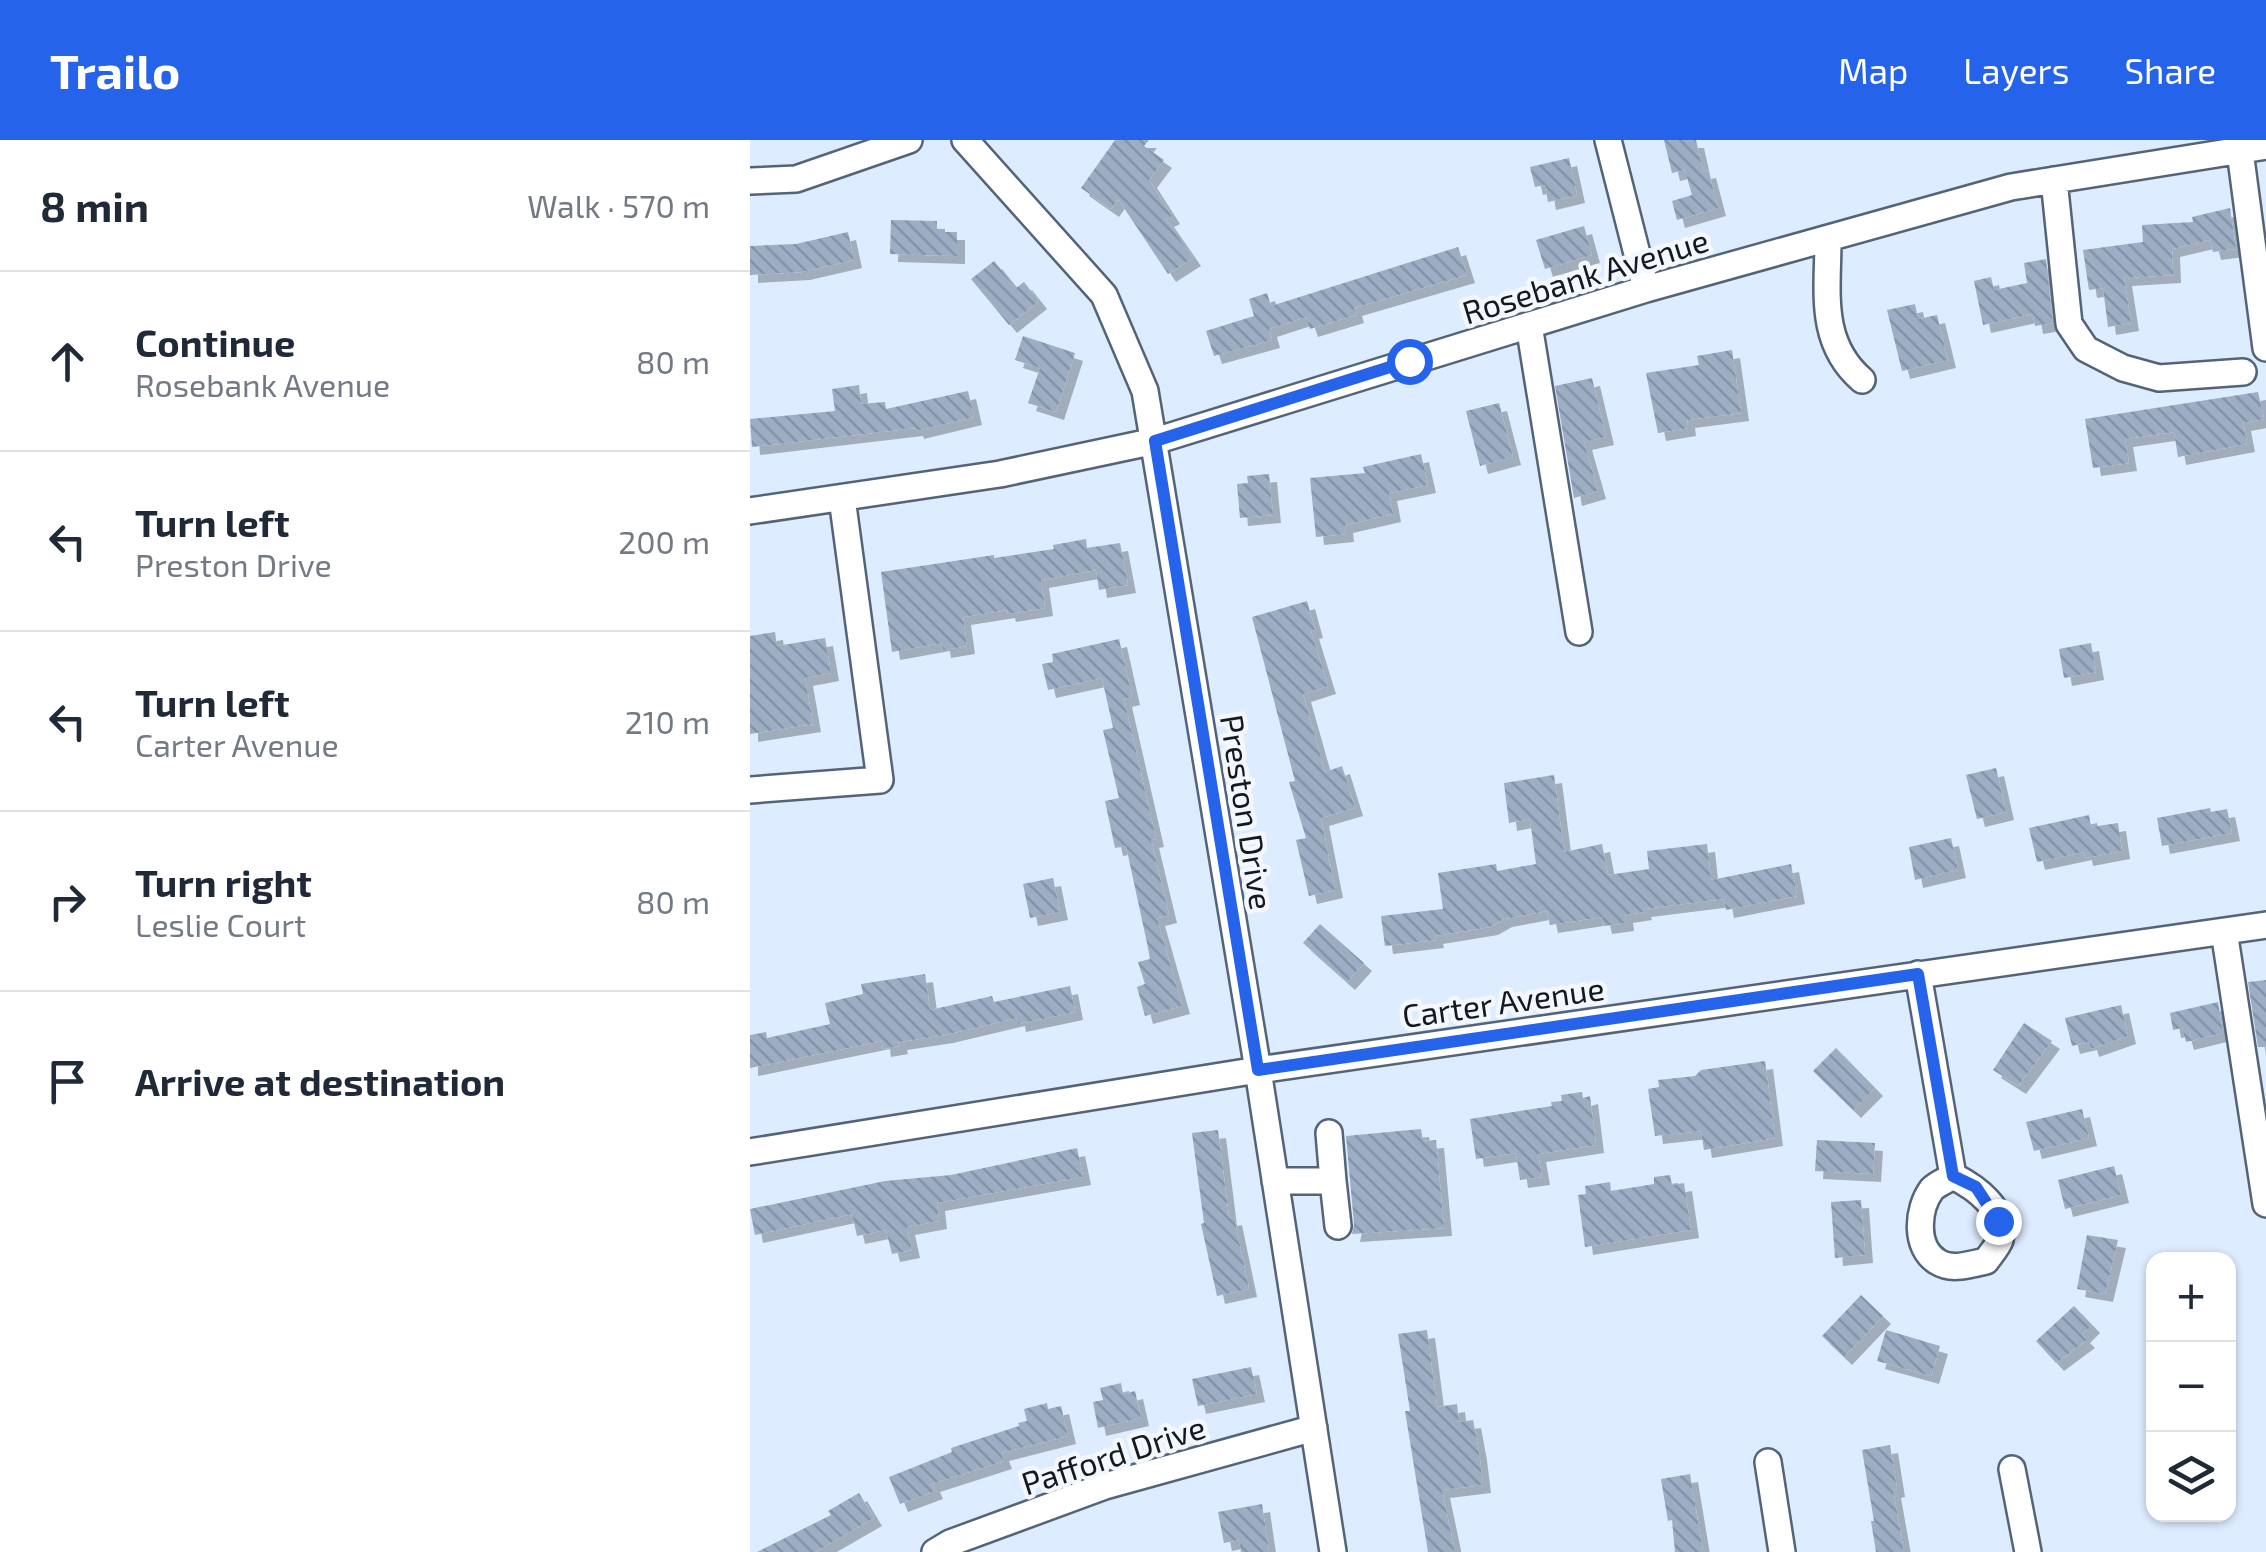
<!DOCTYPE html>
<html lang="en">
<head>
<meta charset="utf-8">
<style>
	:root { --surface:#fff; --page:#f2f2f3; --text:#1f2937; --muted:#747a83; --line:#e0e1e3; --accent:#2563eb }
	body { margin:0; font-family:"Exo 2",sans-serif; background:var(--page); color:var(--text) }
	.controls { position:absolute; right:30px; bottom:30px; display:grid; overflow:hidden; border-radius:20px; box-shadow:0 2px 8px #0004 }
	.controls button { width:90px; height:90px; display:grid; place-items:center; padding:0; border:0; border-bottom:2px solid var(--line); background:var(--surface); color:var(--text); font:50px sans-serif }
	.stop { position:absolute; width:30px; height:30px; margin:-22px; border:8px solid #2563eb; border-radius:50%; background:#fff }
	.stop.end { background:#2563eb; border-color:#fff; box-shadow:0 2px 10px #0008 }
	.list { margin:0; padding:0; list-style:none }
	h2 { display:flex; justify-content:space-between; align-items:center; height:130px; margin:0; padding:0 40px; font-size:42px }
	h2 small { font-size:32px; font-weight:400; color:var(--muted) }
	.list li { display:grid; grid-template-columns:65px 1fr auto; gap:30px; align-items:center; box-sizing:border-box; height:180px; padding:0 40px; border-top:2px solid var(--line) }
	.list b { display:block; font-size:38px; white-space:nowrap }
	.list p { margin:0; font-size:32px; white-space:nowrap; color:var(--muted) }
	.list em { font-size:32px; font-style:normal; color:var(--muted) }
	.icon { flex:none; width:55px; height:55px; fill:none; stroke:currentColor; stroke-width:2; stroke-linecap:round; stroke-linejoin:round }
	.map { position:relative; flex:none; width:1516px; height:1412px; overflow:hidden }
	header { display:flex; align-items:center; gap:60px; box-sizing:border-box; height:140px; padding:0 50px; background:var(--accent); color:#fff }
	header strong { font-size:48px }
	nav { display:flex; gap:55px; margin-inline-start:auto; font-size:35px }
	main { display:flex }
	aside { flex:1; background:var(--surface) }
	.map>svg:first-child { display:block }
	.building { fill:url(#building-back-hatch); filter:url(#shadow) }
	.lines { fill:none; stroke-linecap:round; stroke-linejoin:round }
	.minor-casing { stroke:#546478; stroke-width:30 }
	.minor { stroke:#fff; stroke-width:25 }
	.route { stroke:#2563eb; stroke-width:12 }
	.labels { text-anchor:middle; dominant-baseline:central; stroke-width:9; stroke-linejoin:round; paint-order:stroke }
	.street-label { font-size:32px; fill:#121921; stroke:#f4f8fd }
</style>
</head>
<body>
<header>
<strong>Trailo</strong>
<nav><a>Map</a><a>Layers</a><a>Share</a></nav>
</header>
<main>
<aside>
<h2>8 min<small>Walk · 570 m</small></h2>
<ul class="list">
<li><svg class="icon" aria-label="ahead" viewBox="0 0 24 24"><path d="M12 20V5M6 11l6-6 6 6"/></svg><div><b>Continue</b><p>Rosebank Avenue</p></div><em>80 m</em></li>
<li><svg class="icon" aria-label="left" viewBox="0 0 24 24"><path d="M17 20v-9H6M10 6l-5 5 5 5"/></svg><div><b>Turn left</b><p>Preston Drive</p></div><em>200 m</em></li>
<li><svg class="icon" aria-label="left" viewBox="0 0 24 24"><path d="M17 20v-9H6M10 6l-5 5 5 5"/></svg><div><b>Turn left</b><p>Carter Avenue</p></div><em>210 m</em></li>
<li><svg class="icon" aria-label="right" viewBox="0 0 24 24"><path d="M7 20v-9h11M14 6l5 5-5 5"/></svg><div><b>Turn right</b><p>Leslie Court</p></div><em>80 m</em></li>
<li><svg class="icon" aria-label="arrive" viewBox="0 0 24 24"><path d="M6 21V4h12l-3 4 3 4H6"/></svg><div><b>Arrive at destination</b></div></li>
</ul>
</aside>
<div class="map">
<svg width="1516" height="1412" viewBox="0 0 1516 1412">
	<defs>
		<pattern id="building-back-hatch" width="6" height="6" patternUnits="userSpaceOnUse" patternTransform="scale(2.5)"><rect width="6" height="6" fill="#9cadc4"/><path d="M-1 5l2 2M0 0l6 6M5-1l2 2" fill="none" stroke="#8594a8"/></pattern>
		<filter id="shadow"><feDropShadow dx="8" dy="8" stdDeviation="0" flood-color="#0004"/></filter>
	</defs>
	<rect width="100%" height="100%" fill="#ddecff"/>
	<path class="building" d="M 365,0 L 399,0 L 394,6 L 414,20 L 399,40 L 422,76 L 416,79 L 443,118 L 418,134 L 368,59 L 361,69 L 331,48 Z
		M 914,0 L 946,0 L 953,31 L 958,30 L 968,68 L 927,80 L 922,61 L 942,55 L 935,30 L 922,33 Z
		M 819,18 L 827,55 L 798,62 L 795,45 L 785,47 L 780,27 Z
		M 1480,68 L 1486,109 L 1463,112 L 1460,100 L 1422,109 L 1423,135 L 1374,138 L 1381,183 L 1358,187 L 1353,148 L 1339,150 L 1333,110 L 1393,102 L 1392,85 L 1443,82 L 1442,77 Z
		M 141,80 L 187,81 L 187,92 L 207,92 L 207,116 L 140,114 Z
		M 834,86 L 842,115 L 795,129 L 786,100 Z
		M 98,92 L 104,120 L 52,132 L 0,135 L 0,106 L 46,104 Z
		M 708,107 L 717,135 L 604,168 L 606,175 L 560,189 L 556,177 L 519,189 L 522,200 L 464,216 L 456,191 L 504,176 L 499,159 L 517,153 L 521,166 Z
		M 1296,119 L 1303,183 L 1285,186 L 1283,174 L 1233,185 L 1224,141 L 1241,137 L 1244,150 L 1277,143 L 1274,123 Z
		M 244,121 L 266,148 L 274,142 L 289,161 L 259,185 L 221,139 Z
		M 1165,164 L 1168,179 L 1187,175 L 1198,220 L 1152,231 L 1137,170 Z
		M 273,196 L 325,213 L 306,272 L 278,263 L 290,228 L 265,220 Z
		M 982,210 L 991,273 L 937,280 L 938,288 L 908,293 L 896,233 L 949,225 L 947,216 Z
		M 842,238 L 856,297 L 834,302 L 848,351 L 824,358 L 805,246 Z
		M 109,245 L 111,264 L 135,262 L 136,269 L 218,251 L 224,277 L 166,291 L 165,288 L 2,307 L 0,279 L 85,271 L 82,249 Z
		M 1508,252 L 1514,279 L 1493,283 L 1497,304 L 1428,317 L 1424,292 L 1375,299 L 1379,323 L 1343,328 L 1335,279 Z
		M 749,263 L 763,317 L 730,326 L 716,271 Z
		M 671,314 L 678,345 L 639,353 L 643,374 L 595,385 L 596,394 L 566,397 L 560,338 L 615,333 L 613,327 Z
		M 519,334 L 523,375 L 490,378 L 487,344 L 498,343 L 497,336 Z
		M 336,399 L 337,408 L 370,403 L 378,445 L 349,450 L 346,430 L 291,440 L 295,468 L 258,474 L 257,470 L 213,477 L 217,506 L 193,510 L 192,503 L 142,512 L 131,432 L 244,415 L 244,418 L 304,409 L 303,405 Z
		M 557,461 L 565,490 L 561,491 L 578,546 L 553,554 L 575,632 L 592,626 L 605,668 L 571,678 L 585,750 L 559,756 L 546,700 L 556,698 L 539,642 L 545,641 L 502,477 Z
		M 25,492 L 27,506 L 75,498 L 81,533 L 55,538 L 63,584 L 0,594 L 0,496 Z
		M 369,499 L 382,557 L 374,559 L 406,699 L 401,700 L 419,775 L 407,778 L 432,866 L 395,876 L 387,847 L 395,844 L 388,822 L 400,819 L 397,803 L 376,706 L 365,708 L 355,661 L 369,658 L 353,590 L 363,588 L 352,538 L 298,550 L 292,524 L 303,522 L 302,514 Z
		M 1341,503 L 1346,532 L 1314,538 L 1309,509 Z
		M 1246,628 L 1256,672 L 1227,679 L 1216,635 Z
		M 804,635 L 814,712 L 852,704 L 858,735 L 899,729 L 897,711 L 957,704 L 961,740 L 1041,724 L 1047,756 L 976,770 L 974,759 L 893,769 L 894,772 L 875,775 L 876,783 L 854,786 L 852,777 L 800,785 L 797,771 L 754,779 L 740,787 L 685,796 L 686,800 L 635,806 L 631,776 L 693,769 L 688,733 L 746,724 L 747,731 L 786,724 L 780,679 L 759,683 L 754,643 Z
		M 1460,668 L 1461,672 L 1477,669 L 1482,693 L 1412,706 L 1407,678 Z
		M 1339,675 L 1341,687 L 1368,683 L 1372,711 L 1335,718 L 1334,712 L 1287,722 L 1279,688 Z
		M 1201,698 L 1208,730 L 1165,740 L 1159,707 Z
		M 303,738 L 310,772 L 280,778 L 273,744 Z
		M 570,784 L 614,823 L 597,842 L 553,803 Z
		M 175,834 L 180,870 L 242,856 L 244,862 L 320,846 L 325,872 L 268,884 L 267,878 L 195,895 L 149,902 L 150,906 L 133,909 L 132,901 L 0,928 L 0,895 L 16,892 L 17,898 L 80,884 L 75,863 L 113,854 L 111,844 Z
		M 1516,840 L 1516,907 L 1508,907 L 1498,842 Z
		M 1468,862 L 1473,893 L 1436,902 L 1432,888 L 1423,890 L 1420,873 Z
		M 1371,865 L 1378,896 L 1341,909 L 1339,902 L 1322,906 L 1315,878 Z
		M 1274,883 L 1302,901 L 1268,946 L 1243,930 Z
		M 1086,908 L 1125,948 L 1103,970 L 1063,931 Z
		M 1015,921 L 1025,998 L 954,1010 L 951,991 L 905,996 L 898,949 L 909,947 L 908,940 L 945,936 L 951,930 Z
		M 832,952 L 833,958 L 840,956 L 846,1005 L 788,1014 L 792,1037 L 770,1040 L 766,1013 L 726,1019 L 720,979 L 802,966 L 801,962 L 812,961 L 811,955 Z
		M 1332,969 L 1339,998 L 1284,1011 L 1276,982 Z
		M 671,989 L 673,1001 L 686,1000 L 694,1088 L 602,1094 L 604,1084 L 596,996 Z
		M 468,990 L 479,1078 L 484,1077 L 499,1149 L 467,1156 L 451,1084 L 454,1083 L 442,993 Z
		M 1067,1000 L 1125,1003 L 1123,1034 L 1065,1031 Z
		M 327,1008 L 333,1037 L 187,1063 L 189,1081 L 157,1087 L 162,1110 L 142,1114 L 136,1090 L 107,1096 L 102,1074 L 5,1095 L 0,1069 L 135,1041 L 201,1035 Z
		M 1364,1026 L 1371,1055 L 1315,1069 L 1308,1040 Z
		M 920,1035 L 922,1045 L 934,1043 L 941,1090 L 835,1107 L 828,1055 L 836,1054 L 835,1046 L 860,1042 L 861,1051 L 904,1044 L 904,1037 Z
		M 1111,1060 L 1115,1115 L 1085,1118 L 1081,1062 Z
		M 1337,1095 L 1368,1100 L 1355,1154 L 1327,1149 Z
		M 1111,1155 L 1133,1176 L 1094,1217 L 1072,1196 Z
		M 1324,1166 L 1342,1185 L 1332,1195 L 1337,1200 L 1306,1223 L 1286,1201 Z
		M 677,1190 L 687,1267 L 707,1264 L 709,1282 L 723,1280 L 729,1312 L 733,1345 L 692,1350 L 705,1412 L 678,1412 L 655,1271 L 660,1271 L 648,1194 Z
		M 1136,1190 L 1190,1206 L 1181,1236 L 1127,1221 Z
		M 501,1227 L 507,1254 L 448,1266 L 442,1239 Z
		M 371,1243 L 373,1254 L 385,1251 L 391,1278 L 348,1288 L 343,1262 L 353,1260 L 350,1248 Z
		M 297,1263 L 298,1269 L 311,1266 L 318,1296 L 251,1313 L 254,1321 L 182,1344 L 185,1351 L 150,1364 L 139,1337 L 202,1312 L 201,1308 L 269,1286 L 268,1283 L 277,1281 L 274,1269 Z
		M 1140,1305 L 1147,1349 L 1143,1350 L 1154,1412 L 1126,1412 L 1121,1381 L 1124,1381 L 1112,1310 Z
		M 940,1334 L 953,1412 L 925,1412 L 922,1380 L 918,1381 L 911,1339 Z
		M 109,1353 L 124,1378 L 65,1412 L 7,1412 L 81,1375 L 78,1371 Z
		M 512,1364 L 519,1412 L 491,1412 L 489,1400 L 474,1403 L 468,1372 Z"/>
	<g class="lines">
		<g class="minor-casing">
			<path id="minor" d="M 215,0 L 354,155 L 395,251 L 508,930 L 583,1412
				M 858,0 L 896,149
				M 1490,11 L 1516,208
				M 1304,40 L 1319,184 L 1336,209 L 1373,228 L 1409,238 L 1493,232
				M 0,41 L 46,39 L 159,0
				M 1078,99 C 1078,151 1068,202 1112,240
				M 779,185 L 829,492
				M 0,371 L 250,334 L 405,301 L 896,149 L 1261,47 L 1516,6
				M 0,650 L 130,640 L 92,358
				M 1474,791 L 1516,1064
				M 1168,834 L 1203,1036
				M 579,993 L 583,1041
				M 0,1012 L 508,930 L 1516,785
				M 1203,1036 C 1225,1047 1257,1069 1250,1100 C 1248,1106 1240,1115 1236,1121 C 1221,1124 1202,1131 1188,1122 C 1164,1108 1167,1069 1182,1049 C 1187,1044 1197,1040 1203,1036 Z
				M 525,1041 L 583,1041 L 588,1086
				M 1018,1322 L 1032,1412
				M 1262,1329 L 1278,1412
				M 185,1412 L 200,1403 L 355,1346 L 564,1288"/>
		</g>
		<use href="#minor" class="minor"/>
	</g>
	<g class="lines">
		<path class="route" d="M 659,221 L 405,301 L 508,930 L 1168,834 L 1203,1036 L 1226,1047 L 1248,1081"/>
	</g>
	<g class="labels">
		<g class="street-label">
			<text transform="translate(835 135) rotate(-17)">Rosebank Avenue</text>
			<text transform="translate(498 672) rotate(81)">Preston Drive</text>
			<text transform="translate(753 861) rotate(-8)">Carter Avenue</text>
			<text transform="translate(363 1314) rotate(-18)">Pafford Drive</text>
		</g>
	</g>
</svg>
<div class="controls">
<button>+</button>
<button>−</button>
<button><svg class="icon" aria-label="layers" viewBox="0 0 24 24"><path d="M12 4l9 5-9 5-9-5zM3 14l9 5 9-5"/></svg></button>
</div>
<div class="stop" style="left:659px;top:221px"></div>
<div class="stop end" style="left:1248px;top:1081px"></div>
</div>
</main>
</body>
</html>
